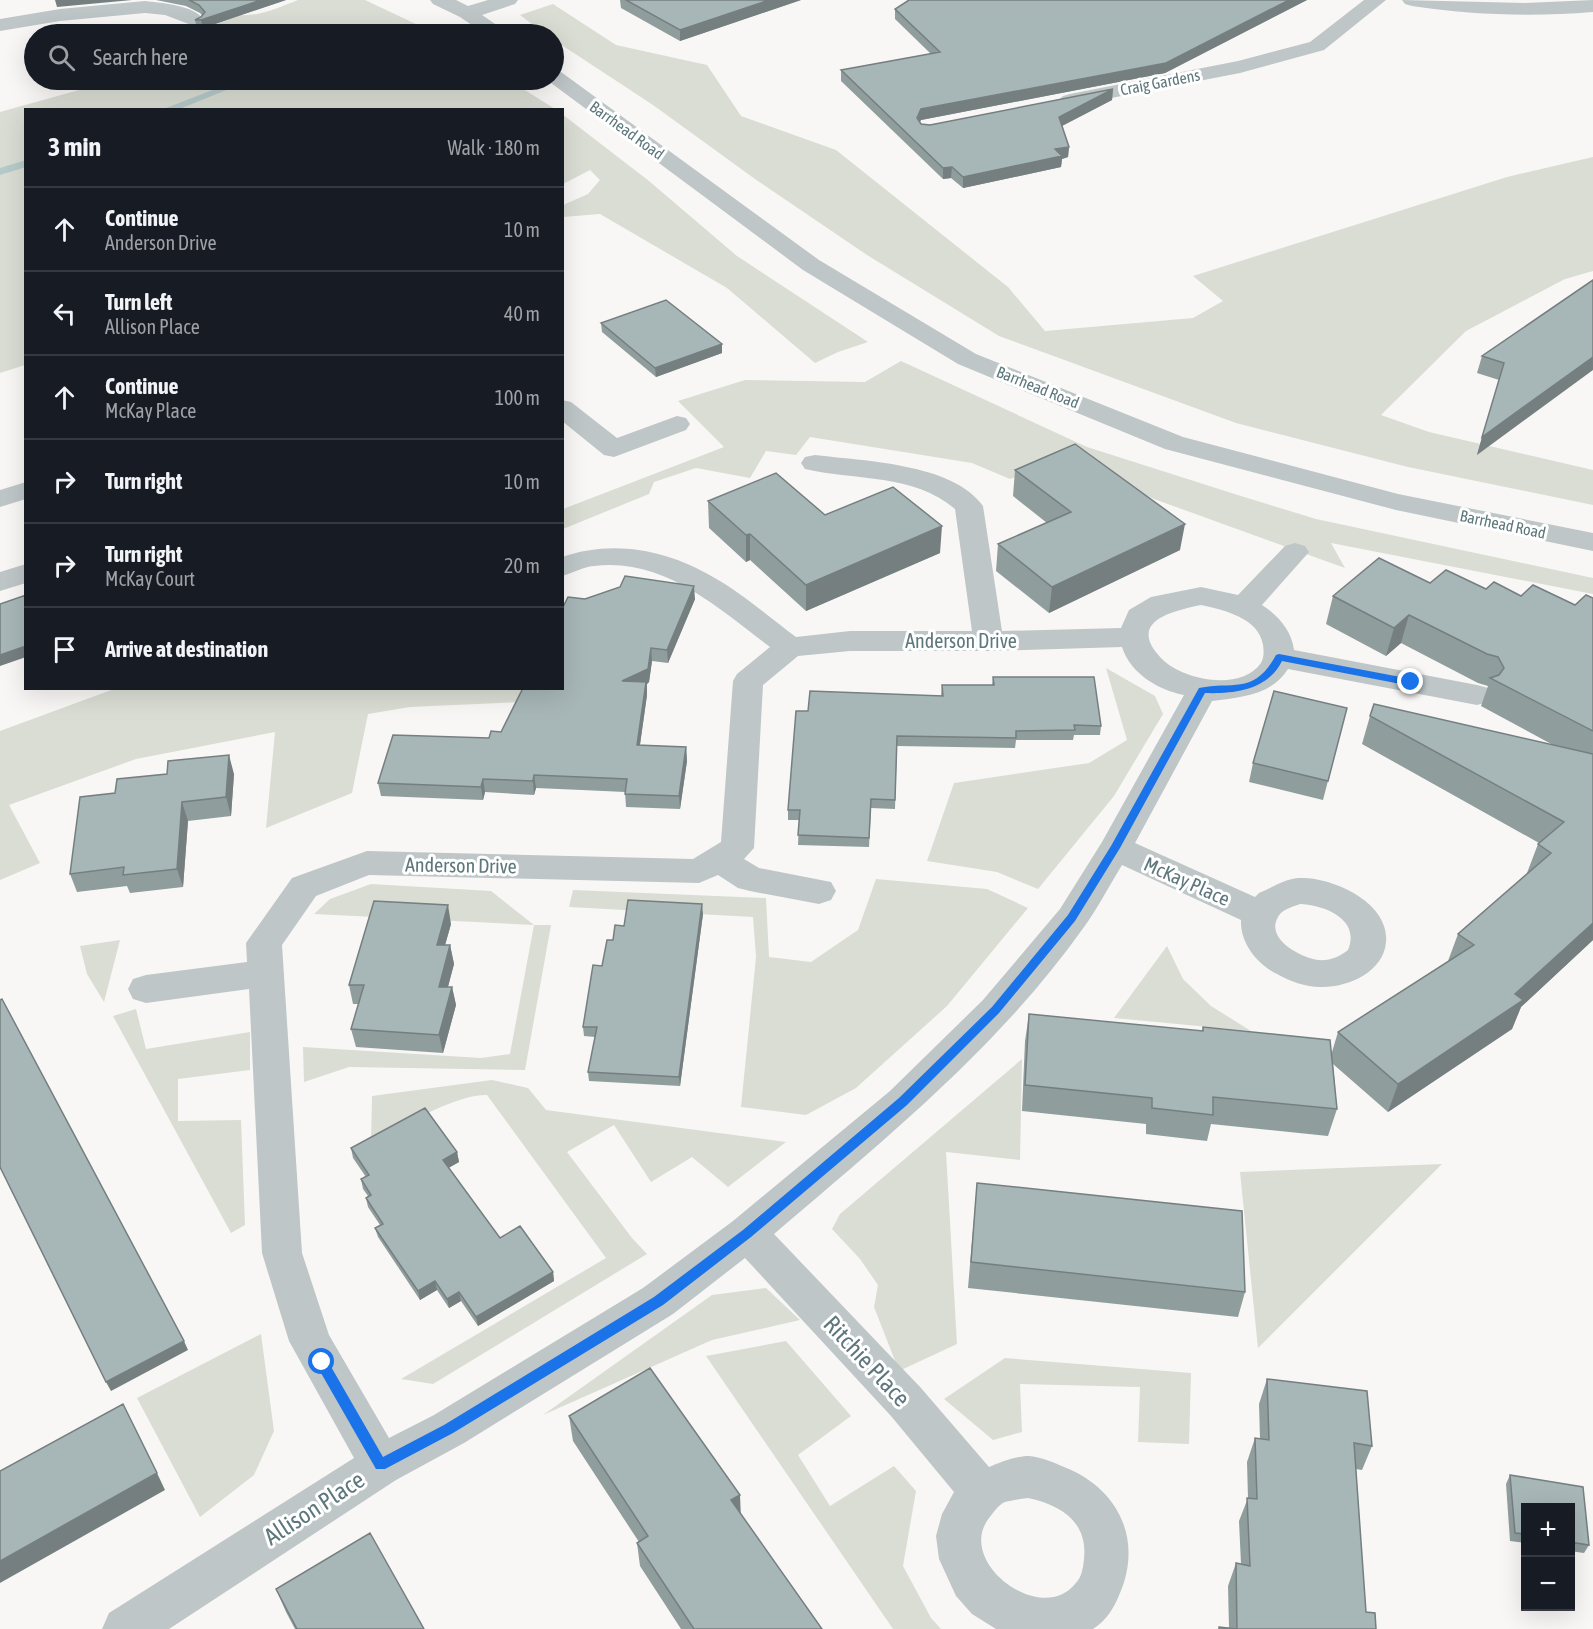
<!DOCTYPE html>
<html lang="en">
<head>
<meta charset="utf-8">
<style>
	:root { --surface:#171b24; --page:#242831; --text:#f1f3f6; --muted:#9ea1a6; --line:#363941 }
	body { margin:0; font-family:"Asap Condensed",sans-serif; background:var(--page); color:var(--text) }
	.controls { position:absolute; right:18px; bottom:18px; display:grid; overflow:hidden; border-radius:0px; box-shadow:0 6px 24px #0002 }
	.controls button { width:54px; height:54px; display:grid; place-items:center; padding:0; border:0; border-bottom:2px solid var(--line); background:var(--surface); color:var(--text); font:30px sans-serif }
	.stop { position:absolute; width:18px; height:18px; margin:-14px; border:4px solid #1a73e8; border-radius:50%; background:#fff }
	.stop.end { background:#1a73e8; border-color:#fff; box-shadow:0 2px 6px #0008 }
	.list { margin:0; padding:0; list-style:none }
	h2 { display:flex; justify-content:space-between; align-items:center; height:78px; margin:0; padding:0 24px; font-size:26px }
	h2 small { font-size:20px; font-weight:400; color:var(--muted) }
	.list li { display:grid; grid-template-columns:39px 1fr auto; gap:18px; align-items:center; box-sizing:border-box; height:84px; padding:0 24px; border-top:2px solid var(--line) }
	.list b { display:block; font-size:22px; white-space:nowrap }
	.list p { margin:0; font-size:20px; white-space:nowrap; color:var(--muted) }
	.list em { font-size:20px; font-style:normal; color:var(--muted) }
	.icon { flex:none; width:33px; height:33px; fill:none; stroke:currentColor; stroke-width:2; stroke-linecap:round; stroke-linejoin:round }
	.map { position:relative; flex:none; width:1593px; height:1629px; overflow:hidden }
	.search { position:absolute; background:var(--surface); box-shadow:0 6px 24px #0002; left:24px; top:24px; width:540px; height:66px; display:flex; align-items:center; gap:15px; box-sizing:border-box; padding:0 21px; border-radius:33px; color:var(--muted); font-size:22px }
	.panel { position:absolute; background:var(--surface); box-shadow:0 6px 24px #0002; left:24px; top:108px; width:540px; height:582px; border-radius:0px }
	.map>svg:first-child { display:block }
	.green { fill:#daddd3 }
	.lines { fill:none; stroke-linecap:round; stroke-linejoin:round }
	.stream { fill:#b6caca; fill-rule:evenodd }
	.minor { fill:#bec6c7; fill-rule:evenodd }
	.wall { fill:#909d9d }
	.shaded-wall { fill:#757f80 }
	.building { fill:#a7b6b7; stroke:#757f80; stroke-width:1.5 }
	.route { fill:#1a73e8 }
	.labels { text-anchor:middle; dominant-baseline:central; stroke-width:6; stroke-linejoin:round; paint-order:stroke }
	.far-street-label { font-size:16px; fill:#5d777c; stroke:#fff }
	.street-label { font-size:20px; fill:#5d777c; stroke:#fff }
	.near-street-label { font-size:24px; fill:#5d777c; stroke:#fff }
</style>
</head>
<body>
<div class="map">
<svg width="1593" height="1629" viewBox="0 0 1593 1629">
	<rect width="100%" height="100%" fill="#f8f7f5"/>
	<path class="green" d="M 298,0 L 365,0 L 437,34 L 195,34 L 180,27 L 228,13 C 252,20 275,9 298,0 Z
		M 553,4 L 616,45 L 707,65 L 741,116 L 836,150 L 1008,287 L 1045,331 L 1193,318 L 1223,301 L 1193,276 L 1507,177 L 1593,157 L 1593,271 L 1565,279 L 1466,331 L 1381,415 L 1429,432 L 1593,470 L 1593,505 L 1408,467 L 1236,423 L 999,336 L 867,255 L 755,179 L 653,105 L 554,40 L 554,34 L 545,34 L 520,15 Z
		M 115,80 L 509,80 L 555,109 L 26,110 L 25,365 L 0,373 L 0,112 Z
		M 562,114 L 649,181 L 737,256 L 868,342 L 838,352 L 815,363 L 727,288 L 600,214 L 563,217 L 563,205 L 588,194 L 600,180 L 590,170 L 563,184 Z
		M 901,361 L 1087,447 L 1244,497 L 1316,519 L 1593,578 L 1593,594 L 1331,543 L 1345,568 L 1154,499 L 1065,459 L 1010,479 L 972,463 L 810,437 L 796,455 L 766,451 L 750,478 L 696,468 L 654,482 L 649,494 L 563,529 L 563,509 L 724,447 L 678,401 L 745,380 L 865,382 Z
		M 1106,668 L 1155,696 L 1163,714 L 1114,796 L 1038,889 L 997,872 L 927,861 L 954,783 L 1089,763 L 1127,740 Z
		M 114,689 L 524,689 L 521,702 L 410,707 L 368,714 L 352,793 L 266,828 L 275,732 L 136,759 L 9,805 L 40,863 L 0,880 L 0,731 Z
		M 876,879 L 987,889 L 1028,908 L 947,1006 L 856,1088 L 806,1115 L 741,1107 L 756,957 L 753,917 L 569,907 L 573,890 L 766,898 L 769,957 L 811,962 L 858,930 Z
		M 371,884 L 491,891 L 534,925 L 551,925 L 525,1070 L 349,1067 L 304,1082 L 303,1047 L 481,1058 L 510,1054 L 534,925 L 314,914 L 330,899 Z
		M 120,940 L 104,1002 L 87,974 L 80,946 Z
		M 1167,946 L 1183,979 L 1211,1006 L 1251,1031 L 1114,1018 Z
		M 136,1009 L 146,1049 L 250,1032 L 250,1070 L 178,1079 L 178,1121 L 241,1120 L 245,1225 L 231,1233 L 113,1016 Z
		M 1022,1059 L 1020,1160 L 946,1152 L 957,1344 L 899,1371 L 874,1307 L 878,1285 L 860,1259 L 832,1229 L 840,1214 Z
		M 492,1080 L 528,1088 L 546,1110 L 786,1142 L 728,1187 L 692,1157 L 651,1182 L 614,1125 L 567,1152 L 632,1238 L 647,1254 L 433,1384 L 401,1379 L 606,1258 L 487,1095 C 458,1093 399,1128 371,1142 L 372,1096 Z
		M 1442,1164 L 1258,1348 L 1240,1172 Z
		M 766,1288 L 800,1320 L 712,1340 L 543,1415 L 712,1295 Z
		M 261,1334 L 274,1431 L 254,1475 L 200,1517 L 137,1398 Z
		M 786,1341 L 851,1416 L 798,1455 L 830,1506 L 894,1466 L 916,1491 L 903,1566 L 931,1618 L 941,1629 L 893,1629 L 706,1356 Z
		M 1005,1358 L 1191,1373 L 1189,1444 L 1138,1442 L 1140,1387 L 1020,1384 L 1022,1432 L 993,1440 L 944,1399 Z"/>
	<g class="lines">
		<path class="stream" d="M 373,28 L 378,31 L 377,33 L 360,34 Z
			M 238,80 L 251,80 L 177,110 L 161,110 Z
			M 26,160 L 26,167 L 0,175 L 0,168 Z"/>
		<path class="minor" d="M 430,0 L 456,0 L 468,6 L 488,0 L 518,0 L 515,4 L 482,15 L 504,30 L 507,34 L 485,34 L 460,17 L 433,4 Z
			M 1364,0 L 1386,0 L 1324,50 L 1240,73 L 1070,106 L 1063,104 L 1059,100 L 1063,96 L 1070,94 L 1238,61 L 1310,42 Z
			M 1402,0 L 1525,3 L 1593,0 L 1593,12 C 1532,17 1472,15 1412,6 L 1405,4 Z
			M 145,1 C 162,3 194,5 204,20 L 201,24 L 194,26 L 165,15 L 145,13 L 60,21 L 0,31 L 0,19 L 60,9 Z
			M 554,70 L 561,72 L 819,260 L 976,354 L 1183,437 L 1398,494 L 1593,533 L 1593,551 L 1396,510 L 1165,449 L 958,364 L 803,270 L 547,80 L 554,80 Z
			M 562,400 L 571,402 L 617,438 L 677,416 L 686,418 L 690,424 L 686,430 L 614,457 L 604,455 L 562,421 Z
			M 815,455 C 862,461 953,463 983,506 L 1002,631 L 1121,628 L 1129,610 L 1151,597 L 1201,587 L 1238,595 L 1285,546 L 1295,543 L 1305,546 L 1309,552 L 1262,605 C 1278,615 1292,631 1294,650 L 1477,685 L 1488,688 L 1493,695 L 1488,702 L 1477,705 L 1288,669 C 1271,696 1241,697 1212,701 L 1135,843 L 1255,897 L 1259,893 C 1271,888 1285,879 1298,878 C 1331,876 1390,902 1386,942 C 1384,972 1347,988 1320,987 C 1306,987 1289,981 1277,974 C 1257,964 1240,943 1241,920 L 1122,865 C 1109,886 1098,908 1084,927 C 999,1047 884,1140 774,1234 L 921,1388 L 989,1467 C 1000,1462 1016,1456 1029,1456 C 1040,1457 1053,1462 1064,1467 C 1118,1488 1143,1539 1120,1593 C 1114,1608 1107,1620 1093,1629 L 996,1629 L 972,1614 L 956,1596 L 939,1559 L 936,1536 L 942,1514 L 954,1492 L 891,1416 L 745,1258 L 673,1314 L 464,1443 L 396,1480 L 169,1629 L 102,1629 L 109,1613 L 354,1458 L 289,1341 L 262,1253 L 249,989 L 146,1003 L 133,999 L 128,989 L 133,979 L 146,975 L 247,962 L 246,943 L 292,878 L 367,851 L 693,859 L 721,842 L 733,681 L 737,674 L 770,647 C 718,608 664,557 594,566 C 583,567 573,573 562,576 L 562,557 C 613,539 668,550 713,577 C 742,593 769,617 796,637 L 850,631 L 972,631 L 955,509 C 913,473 856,481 805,469 L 801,463 L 805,457 ZM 1201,605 C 1224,610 1259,618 1263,645 C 1264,651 1264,658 1261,663 C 1241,692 1181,680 1161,658 C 1126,621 1173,611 1201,605 ZM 1122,647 C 1130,673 1158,690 1184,695 L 1102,842 L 1060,909 L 983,1000 L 890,1091 L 733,1221 L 643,1288 L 434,1415 L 389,1438 L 329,1335 L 302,1253 L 282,945 L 316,896 L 369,875 L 699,883 L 718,875 L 738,888 L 750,891 L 819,904 L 831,900 L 836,891 L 831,882 L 759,868 L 744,859 L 754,848 L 763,685 L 798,656 L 850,651 L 988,651 ZM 1300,904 C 1324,905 1361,919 1348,950 C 1339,957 1330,961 1318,960 C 1302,958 1267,940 1277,919 C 1280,910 1292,907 1300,904 ZM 1028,1498 C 1060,1505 1088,1521 1084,1559 C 1083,1568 1082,1577 1075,1584 C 1041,1626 955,1562 989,1518 C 994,1512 998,1505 1005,1502 C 1012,1500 1021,1499 1028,1498 Z
			M 26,482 L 26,499 L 0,507 L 0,490 Z
			M 26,564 L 26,583 L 0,591 L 0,572 Z"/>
	</g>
	<path class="wall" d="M 156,0 L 286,0 L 203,28 L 197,28 L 195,20 L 201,17 L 202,15 L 200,13 L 186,6 Z
		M 620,0 L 801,0 L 680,41 L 621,8 Z
		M 909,0 L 1307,0 L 1165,73 L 921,120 L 920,122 L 921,124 L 930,125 L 1113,89 L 1112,100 L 1062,126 L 1069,147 L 1068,157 L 1062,159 L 1061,167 L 963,188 L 951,178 L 943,179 L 841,81 L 841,70 L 931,54 L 895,19 L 895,9 Z
		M 1593,280 L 1477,455 L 1499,380 L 1477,373 L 1482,356 Z
		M 601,323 L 722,353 L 656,377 L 602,332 Z
		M 1015,470 L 1180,550 L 1049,613 L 996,571 L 998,544 L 1047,523 L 1013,496 Z
		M 708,501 L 825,515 L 940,553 L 806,611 L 750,560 L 746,562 L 709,528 Z
		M 1430,583 L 1486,589 L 1575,605 L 1593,598 L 1593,940 L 1521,1007 L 1512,1029 L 1388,1112 L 1333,1064 L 1337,1109 L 1328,1136 L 1211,1124 L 1207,1141 L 1146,1134 L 1146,1124 L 1022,1111 L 1025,1041 L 1029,1014 L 1202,1031 L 1203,1027 L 1332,1052 L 1338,1032 L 1448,961 L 1458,934 L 1528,874 L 1527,873 L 1538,844 L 1539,843 L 1362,744 L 1370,716 L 1555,746 L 1481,706 L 1488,686 L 1478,683 L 1401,643 L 1386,656 L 1326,624 L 1333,596 Z
		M 620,587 L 695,599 L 668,663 L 652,661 L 649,682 L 647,684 L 647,695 L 640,745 L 686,747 L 687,761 L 680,809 L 626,807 L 625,792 L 582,790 L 536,788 L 534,795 L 485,792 L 483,800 L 381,796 L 378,783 L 489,738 L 501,732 L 585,599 Z
		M 993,677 L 1101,726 L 1100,735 L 1074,735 L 1073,740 L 1016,740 L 1015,748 L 897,746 L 895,809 L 871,808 L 869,847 L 798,845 L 799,820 L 788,820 L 788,810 L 808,711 L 941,696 L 942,685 L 992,685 Z
		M 1347,708 L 1323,800 L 1249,782 L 1253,763 Z
		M 234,774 L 231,816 L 188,821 L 183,887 L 130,893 L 127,886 L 77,892 L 70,874 L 115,793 Z
		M 703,914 L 680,1086 L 589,1081 L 588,1072 L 595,1037 L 584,1036 L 583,1027 L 602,966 L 613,940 L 624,926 Z
		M 451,924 L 445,945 L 450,945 L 454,964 L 448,987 L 452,987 L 456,1005 L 443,1053 L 356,1047 L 351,1029 L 359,1004 L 353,1004 L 349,985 Z
		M 351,1148 L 457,1152 L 459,1162 L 448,1168 L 500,1238 L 553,1272 L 554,1281 L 478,1326 L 461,1301 L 449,1308 L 437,1290 L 420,1300 L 378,1237 L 375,1228 L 380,1225 L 368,1207 L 366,1198 L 368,1196 L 363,1189 L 361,1179 L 366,1177 L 353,1158 Z
		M 977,1183 L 1245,1292 L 1238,1317 L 968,1288 Z
		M 1267,1379 L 1372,1446 L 1362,1470 L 1356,1469 L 1366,1612 L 1376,1629 L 1219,1629 L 1219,1627 L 1229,1628 L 1228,1586 L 1236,1563 L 1241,1564 L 1239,1521 L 1248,1498 L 1247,1462 L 1255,1438 L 1260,1439 L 1259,1404 Z
		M 569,1416 L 740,1513 L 822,1629 L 681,1629 L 640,1566 L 637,1543 L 639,1542 L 573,1441 Z
		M 1510,1475 L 1583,1487 L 1589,1545 L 1584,1553 L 1570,1551 L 1570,1508 L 1526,1508 L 1526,1543 L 1510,1541 L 1506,1484 Z
		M 276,1589 L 424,1629 L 295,1629 L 286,1612 Z"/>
	<path class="shaded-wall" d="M 55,0 L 132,0 L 57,7 Z
		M 261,0 L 286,0 L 203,28 L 201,20 Z
		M 769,0 L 801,0 L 680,41 L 680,30 Z
		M 1289,0 L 1307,0 L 1165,73 L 921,120 L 916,128 L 917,118 L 921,109 Z
		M 1113,89 L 1112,100 L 1058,128 L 1059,117 Z
		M 1069,147 L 1068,157 L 1062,159 L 1061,167 L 963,188 L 963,177 L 1055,149 Z
		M 952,167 L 951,178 L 943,179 L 943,168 Z
		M 722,344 L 722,353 L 656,377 L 655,368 Z
		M 1593,357 L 1593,370 L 1477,455 L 1482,437 Z
		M 1185,524 L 1180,550 L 1049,613 L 1052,587 Z
		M 942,526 L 940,553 L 806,611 L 806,585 Z
		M 750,534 L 750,560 L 746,562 L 746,535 Z
		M 694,586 L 695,599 L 668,663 L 667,650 Z
		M 1409,615 L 1401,643 L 1386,656 L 1394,628 Z
		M 26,646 L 26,657 L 0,666 L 0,655 Z
		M 651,648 L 652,661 L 649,682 L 647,684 L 647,695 L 638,758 L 622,681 Z
		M 686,747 L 687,761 L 680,809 L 679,796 Z
		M 229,755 L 234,774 L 231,816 L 226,797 Z
		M 534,775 L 536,788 L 534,795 L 533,781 Z
		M 483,779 L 485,792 L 483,800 L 481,787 Z
		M 182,802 L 188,821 L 183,887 L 177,869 Z
		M 702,904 L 703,914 L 680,1086 L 679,1077 Z
		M 448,905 L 451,924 L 440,963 L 437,945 Z
		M 1593,923 L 1593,940 L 1521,1007 L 1512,1029 L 1388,1112 L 1398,1084 L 1515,994 Z
		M 450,945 L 454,964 L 443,1005 L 439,987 Z
		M 452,987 L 456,1005 L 443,1053 L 439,1035 Z
		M 457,1152 L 459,1162 L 445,1170 L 443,1160 Z
		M 553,1272 L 554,1281 L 478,1326 L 476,1317 Z
		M 435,1281 L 437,1290 L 420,1300 L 418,1291 Z
		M 459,1292 L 461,1301 L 449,1308 L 447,1299 Z
		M 184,1341 L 188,1350 L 111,1391 L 106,1382 Z
		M 157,1473 L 165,1490 L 0,1583 L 0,1561 Z
		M 740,1495 L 741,1519 L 731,1500 Z"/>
	<path class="building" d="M 189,0 L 261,0 L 201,20 L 195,20 L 201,17 L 205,12 L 199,5 Z
		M 626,0 L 769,0 L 680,30 Z
		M 909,0 L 1289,0 L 1166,63 L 921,109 L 917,118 L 921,124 L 930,125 L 1113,89 L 1059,117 L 1069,147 L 1055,149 L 1062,156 L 963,177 L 952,167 L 943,168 L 841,70 L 940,52 L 895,9 Z
		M 1593,280 L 1593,357 L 1482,437 L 1504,363 L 1482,356 Z
		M 666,300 L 722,344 L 655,368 L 601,323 Z
		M 1075,444 L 1185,524 L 1052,587 L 998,544 L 1071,512 L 1015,470 Z
		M 776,473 L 825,515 L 893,487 L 942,526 L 806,585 L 750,534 L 746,535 L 708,501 Z
		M 1379,558 L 1430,583 L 1446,570 L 1486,589 L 1494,582 L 1521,596 L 1533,585 L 1575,605 L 1586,595 L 1593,598 L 1593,731 L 1490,678 L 1499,675 L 1504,668 L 1498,657 L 1487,654 L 1409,615 L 1394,628 L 1333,596 Z
		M 625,576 L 694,586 L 667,650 L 651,648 L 648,669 L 622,681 L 646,682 L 637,745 L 686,747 L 679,796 L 625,794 L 627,779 L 581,777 L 534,775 L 533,781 L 483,779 L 481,787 L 378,783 L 393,735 L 489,738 L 491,731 L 501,732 L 523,688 L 562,688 L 562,609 L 568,597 L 585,599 L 620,587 Z
		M 26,595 L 26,646 L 0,655 L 0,604 Z
		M 993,677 L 1094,677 L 1101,726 L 1074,725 L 1075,730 L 1016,731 L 1016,738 L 897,736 L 895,800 L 871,799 L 869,838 L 798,835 L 800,810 L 788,810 L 796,711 L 808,711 L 810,691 L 943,696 L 942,685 L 994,685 Z
		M 1274,691 L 1347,708 L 1328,781 L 1253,763 Z
		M 1374,704 L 1593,754 L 1593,923 L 1515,994 L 1523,1000 L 1398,1084 L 1338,1032 L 1474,945 L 1458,934 L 1551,853 L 1538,844 L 1564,822 L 1370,716 Z
		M 229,755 L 226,797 L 182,802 L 177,869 L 123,875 L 124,867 L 70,874 L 80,797 L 115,793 L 117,779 L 167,774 L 168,761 Z
		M 628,900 L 702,904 L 679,1077 L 588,1072 L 597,1027 L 583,1027 L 593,965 L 602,966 L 607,940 L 613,940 L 615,925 L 624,926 Z
		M 374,901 L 448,905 L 437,945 L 450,945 L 439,987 L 452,987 L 439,1035 L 351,1029 L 364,985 L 349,985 Z
		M 2,999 L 184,1341 L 106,1382 L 0,1167 L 0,1000 Z
		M 1029,1014 L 1203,1031 L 1203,1027 L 1330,1040 L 1337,1109 L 1213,1097 L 1213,1115 L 1152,1108 L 1152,1098 L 1025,1085 Z
		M 425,1108 L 457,1152 L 443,1160 L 500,1238 L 520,1226 L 553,1272 L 476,1317 L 459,1292 L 447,1299 L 435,1281 L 418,1291 L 375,1228 L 383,1224 L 366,1198 L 371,1195 L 361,1179 L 369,1175 L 351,1148 Z
		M 977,1183 L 1242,1211 L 1245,1292 L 971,1262 Z
		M 650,1368 L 740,1495 L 731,1500 L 822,1629 L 694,1629 L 637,1543 L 648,1536 L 569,1416 Z
		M 1267,1379 L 1367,1391 L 1372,1446 L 1354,1443 L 1366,1612 L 1375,1613 L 1376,1629 L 1237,1629 L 1236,1563 L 1250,1566 L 1247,1498 L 1257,1499 L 1255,1438 L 1269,1440 Z
		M 123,1404 L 157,1473 L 0,1561 L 0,1471 Z
		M 1510,1475 L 1583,1487 L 1589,1545 L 1570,1542 L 1570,1508 L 1526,1508 L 1526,1534 L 1515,1533 Z
		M 370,1533 L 424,1629 L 297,1629 L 276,1589 Z
		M 1219,1627 L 1237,1629 L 1219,1629 Z"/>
	<path class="route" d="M 1279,654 L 1411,679 L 1416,682 L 1411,686 L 1282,661 C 1268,690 1234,694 1205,693 L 1120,848 L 1075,921 L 999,1013 L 907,1105 L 751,1237 L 663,1305 L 453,1433 L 385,1469 L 376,1469 L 317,1366 L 315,1362 L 317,1358 L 326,1358 L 383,1457 L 444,1425 L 654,1297 L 743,1230 L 899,1098 L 992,1007 L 1068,915 L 1111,846 L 1199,688 C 1235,681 1254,695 1276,655 Z"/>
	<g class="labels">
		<g class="far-street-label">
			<text transform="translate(1160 82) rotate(-11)">Craig Gardens</text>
			<text transform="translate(627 130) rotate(36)">Barrhead Road</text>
			<text transform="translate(1038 387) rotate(22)">Barrhead Road</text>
			<text transform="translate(1503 524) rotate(12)">Barrhead Road</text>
		</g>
		<g class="street-label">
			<text x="961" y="640">Anderson Drive</text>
			<text transform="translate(461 865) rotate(1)">Anderson Drive</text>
			<text transform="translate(1187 881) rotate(24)">McKay Place</text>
		</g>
		<g class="near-street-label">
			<text transform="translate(867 1361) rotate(47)">Ritchie Place</text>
			<text transform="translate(314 1508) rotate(-33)">Allison Place</text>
		</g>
	</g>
</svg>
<div class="controls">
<button>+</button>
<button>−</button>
</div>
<div class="stop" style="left:322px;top:1362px"></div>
<div class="stop end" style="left:1411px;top:682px"></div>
<div class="search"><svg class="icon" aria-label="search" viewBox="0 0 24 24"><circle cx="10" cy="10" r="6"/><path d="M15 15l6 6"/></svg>Search here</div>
<section class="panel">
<h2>3 min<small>Walk · 180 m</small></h2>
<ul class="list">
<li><svg class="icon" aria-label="ahead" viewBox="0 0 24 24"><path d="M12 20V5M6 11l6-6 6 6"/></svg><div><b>Continue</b><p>Anderson Drive</p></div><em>10 m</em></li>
<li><svg class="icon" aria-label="left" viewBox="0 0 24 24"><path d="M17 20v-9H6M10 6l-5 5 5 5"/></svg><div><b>Turn left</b><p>Allison Place</p></div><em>40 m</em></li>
<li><svg class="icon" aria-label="ahead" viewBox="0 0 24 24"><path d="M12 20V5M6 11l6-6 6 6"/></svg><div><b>Continue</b><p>McKay Place</p></div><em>100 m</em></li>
<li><svg class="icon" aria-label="right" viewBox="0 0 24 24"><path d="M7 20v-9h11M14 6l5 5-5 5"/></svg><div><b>Turn right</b></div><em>10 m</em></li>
<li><svg class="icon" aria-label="right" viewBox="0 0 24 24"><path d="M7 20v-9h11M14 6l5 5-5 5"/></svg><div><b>Turn right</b><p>McKay Court</p></div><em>20 m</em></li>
<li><svg class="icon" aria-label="arrive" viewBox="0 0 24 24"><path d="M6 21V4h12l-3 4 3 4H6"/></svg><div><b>Arrive at destination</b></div></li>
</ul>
</section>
</div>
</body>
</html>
